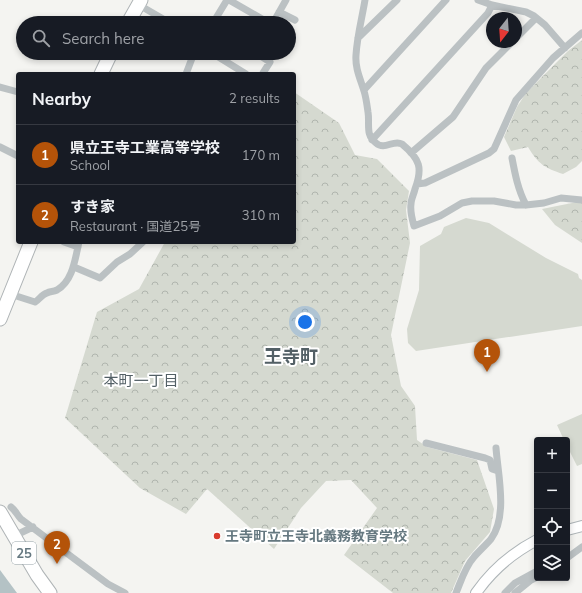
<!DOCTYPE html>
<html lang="en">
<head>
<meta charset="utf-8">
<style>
	:root { --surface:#171b24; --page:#242831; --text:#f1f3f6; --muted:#9ea1a6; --line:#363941; --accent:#b45309 }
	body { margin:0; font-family:Mulish,"Noto Sans JP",sans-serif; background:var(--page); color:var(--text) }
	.controls { position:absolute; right:12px; bottom:12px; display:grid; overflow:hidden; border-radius:4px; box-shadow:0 2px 6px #0003 }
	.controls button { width:36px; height:36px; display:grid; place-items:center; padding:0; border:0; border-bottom:1px solid var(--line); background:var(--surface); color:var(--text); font:20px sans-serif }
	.compass { position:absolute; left:486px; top:12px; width:36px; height:36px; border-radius:50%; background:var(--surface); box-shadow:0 2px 6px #0003; rotate:197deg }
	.you { position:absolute; left:305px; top:322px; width:14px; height:14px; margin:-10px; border:3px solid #fff; border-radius:50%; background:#1a73e8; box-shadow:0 0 0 6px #1a73e833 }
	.badge { display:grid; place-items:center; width:26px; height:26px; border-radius:50%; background:var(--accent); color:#fff; font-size:13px; font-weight:700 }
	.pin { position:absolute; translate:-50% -33px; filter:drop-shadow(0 1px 2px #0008) }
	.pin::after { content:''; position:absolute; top:21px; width:14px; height:12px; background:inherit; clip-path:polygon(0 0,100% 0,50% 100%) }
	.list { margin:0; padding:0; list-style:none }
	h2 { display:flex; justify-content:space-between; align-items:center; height:52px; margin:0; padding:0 16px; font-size:17px }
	h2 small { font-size:13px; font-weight:400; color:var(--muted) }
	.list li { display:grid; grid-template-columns:26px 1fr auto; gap:12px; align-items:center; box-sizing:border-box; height:60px; padding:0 16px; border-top:1px solid var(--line) }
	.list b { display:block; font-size:15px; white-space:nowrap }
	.list p { margin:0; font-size:13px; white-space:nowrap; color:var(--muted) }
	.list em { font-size:13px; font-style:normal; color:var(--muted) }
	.icon { flex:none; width:22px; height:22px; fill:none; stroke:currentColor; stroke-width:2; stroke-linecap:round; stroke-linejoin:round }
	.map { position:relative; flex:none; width:582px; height:593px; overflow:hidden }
	.search { position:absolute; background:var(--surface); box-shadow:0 2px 6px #0003; left:16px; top:16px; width:280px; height:44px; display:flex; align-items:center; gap:10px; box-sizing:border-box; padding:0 14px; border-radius:22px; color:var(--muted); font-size:15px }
	.panel { position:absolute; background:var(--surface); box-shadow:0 2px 6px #0003; left:16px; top:72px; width:280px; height:172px; border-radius:4px }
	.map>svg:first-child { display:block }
	.forest { fill:url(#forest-crowns) }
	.pitch { fill:#d5d9d0 }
	.water { fill:#b4c2c5 }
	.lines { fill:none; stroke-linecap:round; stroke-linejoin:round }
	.secondary-casing { stroke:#aeb5b8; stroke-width:12 }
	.highway-casing { stroke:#afb4b6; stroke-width:15 }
	.street { stroke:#bbc1c3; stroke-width:7 }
	.secondary { stroke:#fff; stroke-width:10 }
	.highway { stroke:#fff; stroke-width:13 }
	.poi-dot { fill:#d93b2d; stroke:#fff; stroke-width:1.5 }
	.labels { text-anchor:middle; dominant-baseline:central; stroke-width:4; stroke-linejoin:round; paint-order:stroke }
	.shield { fill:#fff; stroke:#93a0a6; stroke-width:1 }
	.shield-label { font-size:13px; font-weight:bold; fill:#657880 }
	.poi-label { font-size:14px; font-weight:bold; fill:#657880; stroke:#fff; text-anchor:start }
	.neighbourhood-label { font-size:15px; fill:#536066; stroke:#fff }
	.district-label { font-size:18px; font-weight:bold; fill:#536066; stroke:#fff }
</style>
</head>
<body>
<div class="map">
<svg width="582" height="593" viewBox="0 0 582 593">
	<defs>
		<pattern id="forest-crowns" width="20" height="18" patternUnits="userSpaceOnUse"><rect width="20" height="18" fill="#d5d9d0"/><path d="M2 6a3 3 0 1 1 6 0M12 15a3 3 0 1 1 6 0" fill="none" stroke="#b0b5ae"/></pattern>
	</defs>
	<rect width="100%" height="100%" fill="#f4f4f1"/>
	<path class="forest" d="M 582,40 L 582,161 L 576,167 L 563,174 C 545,168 538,164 528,147 L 511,151 L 504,137 L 517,107 L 526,93 L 568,51 Z
		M 294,92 L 339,123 L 355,155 L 377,159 L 409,191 L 406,210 L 410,243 L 391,335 L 401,386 L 415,406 L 417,440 L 427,447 L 477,460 L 494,509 L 490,532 L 465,561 L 451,593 L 393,593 L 344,555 L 377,508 L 351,480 L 326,481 L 301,508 L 274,549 L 207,489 L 186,514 L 140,488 L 65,418 L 97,312 L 139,289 L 165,242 L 294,242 Z
		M 582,201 L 582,243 L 555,225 L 542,209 Z"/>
	<path class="pitch" d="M 466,218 L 489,223 L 546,258 L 578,274 L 579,278 L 582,280 L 582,326 L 416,351 L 408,343 L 407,329 L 419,290 L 420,246 L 441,234 L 444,227 Z
		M 582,414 L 582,464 L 577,466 L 567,446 L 567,440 L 564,440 L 557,425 Z"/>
	<path class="water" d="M 0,570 L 17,593 L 0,593 Z"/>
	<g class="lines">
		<g class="secondary-casing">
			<path id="secondary" d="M 567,530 L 582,526
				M 476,593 C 492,570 512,553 537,540"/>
		</g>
		<g class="highway-casing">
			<path id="highway" d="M 128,23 L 141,0
				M 101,74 L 111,53
				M 0,319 L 31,242
				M 0,512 L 37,575 L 50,593"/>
		</g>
		<path class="street" d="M 229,0 L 269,23
			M 365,0 C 362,18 357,37 356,55 C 355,68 360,78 364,91 C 366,97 367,105 368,112 C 370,124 365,135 376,143 C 385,151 393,139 402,144 C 420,159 423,168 415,189 C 414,194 411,199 411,204 C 410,211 412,219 414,226 L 440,216 L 462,203 L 472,201 L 494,201 L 516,205 L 526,205 L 544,203 L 561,198 L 582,200
			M 478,0 L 492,5 L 526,12 L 534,16 L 545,25 L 565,48
			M 139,5 L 170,23
			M 279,12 L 295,20
			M 213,23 L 227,0
			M 273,23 L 286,0
			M 358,38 L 397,0
			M 516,38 L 536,18
			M 212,53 L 246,74
			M 256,53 L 270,62 L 263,73 L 264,74
			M 186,74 L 194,53
			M 0,87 L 18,92
			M 364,90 L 446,0
			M 372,140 L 488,13 L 492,5
			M 0,147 L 18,156
			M 411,153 L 453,117 L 486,68 L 512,42
			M 512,158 C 515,174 518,190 526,205
			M 417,184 L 425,183 L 489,153 L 494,149 L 516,100 L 553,58 L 582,33
			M 64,242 L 78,247
			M 74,267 L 100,278 L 117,262 L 130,254 L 143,242
			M 10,294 L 35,302 C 39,300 42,294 47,293 C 50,291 53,292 57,290 C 73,281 75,259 79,242
			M 426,443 L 485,458 L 490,460 L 492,469 L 498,471
			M 11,507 C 16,511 17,515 21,519 L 108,584 L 125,593
			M 14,536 L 33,527
			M 567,558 L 582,547
			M 456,593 C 461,581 465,567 474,557 C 479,551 486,545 491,539 C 508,516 498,475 496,448
			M 505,593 L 515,583 L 537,571
			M 515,593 L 531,580 L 537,577"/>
		<use href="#secondary" class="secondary"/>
		<use href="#highway" class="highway"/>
	</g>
	<circle class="poi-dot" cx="217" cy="536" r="4"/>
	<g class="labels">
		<rect class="shield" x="12" y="542" width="24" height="22" rx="3"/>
		<g class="shield-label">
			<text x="24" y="553">25</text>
		</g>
		<g class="poi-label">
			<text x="225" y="536">王寺町立王寺北義務教育学校</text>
		</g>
		<g class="neighbourhood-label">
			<text x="141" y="380">本町一丁目</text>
		</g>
		<g class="district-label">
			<text x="291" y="356">王寺町</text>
		</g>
	</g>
</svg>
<div class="controls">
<button>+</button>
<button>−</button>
<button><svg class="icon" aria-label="locate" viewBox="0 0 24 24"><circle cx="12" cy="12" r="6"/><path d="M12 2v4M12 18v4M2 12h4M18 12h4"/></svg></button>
<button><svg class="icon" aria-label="layers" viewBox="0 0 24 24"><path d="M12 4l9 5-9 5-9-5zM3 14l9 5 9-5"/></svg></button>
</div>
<svg class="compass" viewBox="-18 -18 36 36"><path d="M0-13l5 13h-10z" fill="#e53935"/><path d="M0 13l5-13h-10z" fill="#9ea1a6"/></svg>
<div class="you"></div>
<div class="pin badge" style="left:487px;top:372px">1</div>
<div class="pin badge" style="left:57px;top:564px">2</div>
<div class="search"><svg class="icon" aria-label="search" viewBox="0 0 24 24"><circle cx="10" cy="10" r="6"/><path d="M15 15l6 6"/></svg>Search here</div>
<section class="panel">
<h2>Nearby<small>2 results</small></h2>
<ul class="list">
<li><span class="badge">1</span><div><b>県立王寺工業高等学校</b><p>School</p></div><em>170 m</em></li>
<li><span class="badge">2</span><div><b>すき家</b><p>Restaurant · 国道25号</p></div><em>310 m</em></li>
</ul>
</section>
</div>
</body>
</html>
